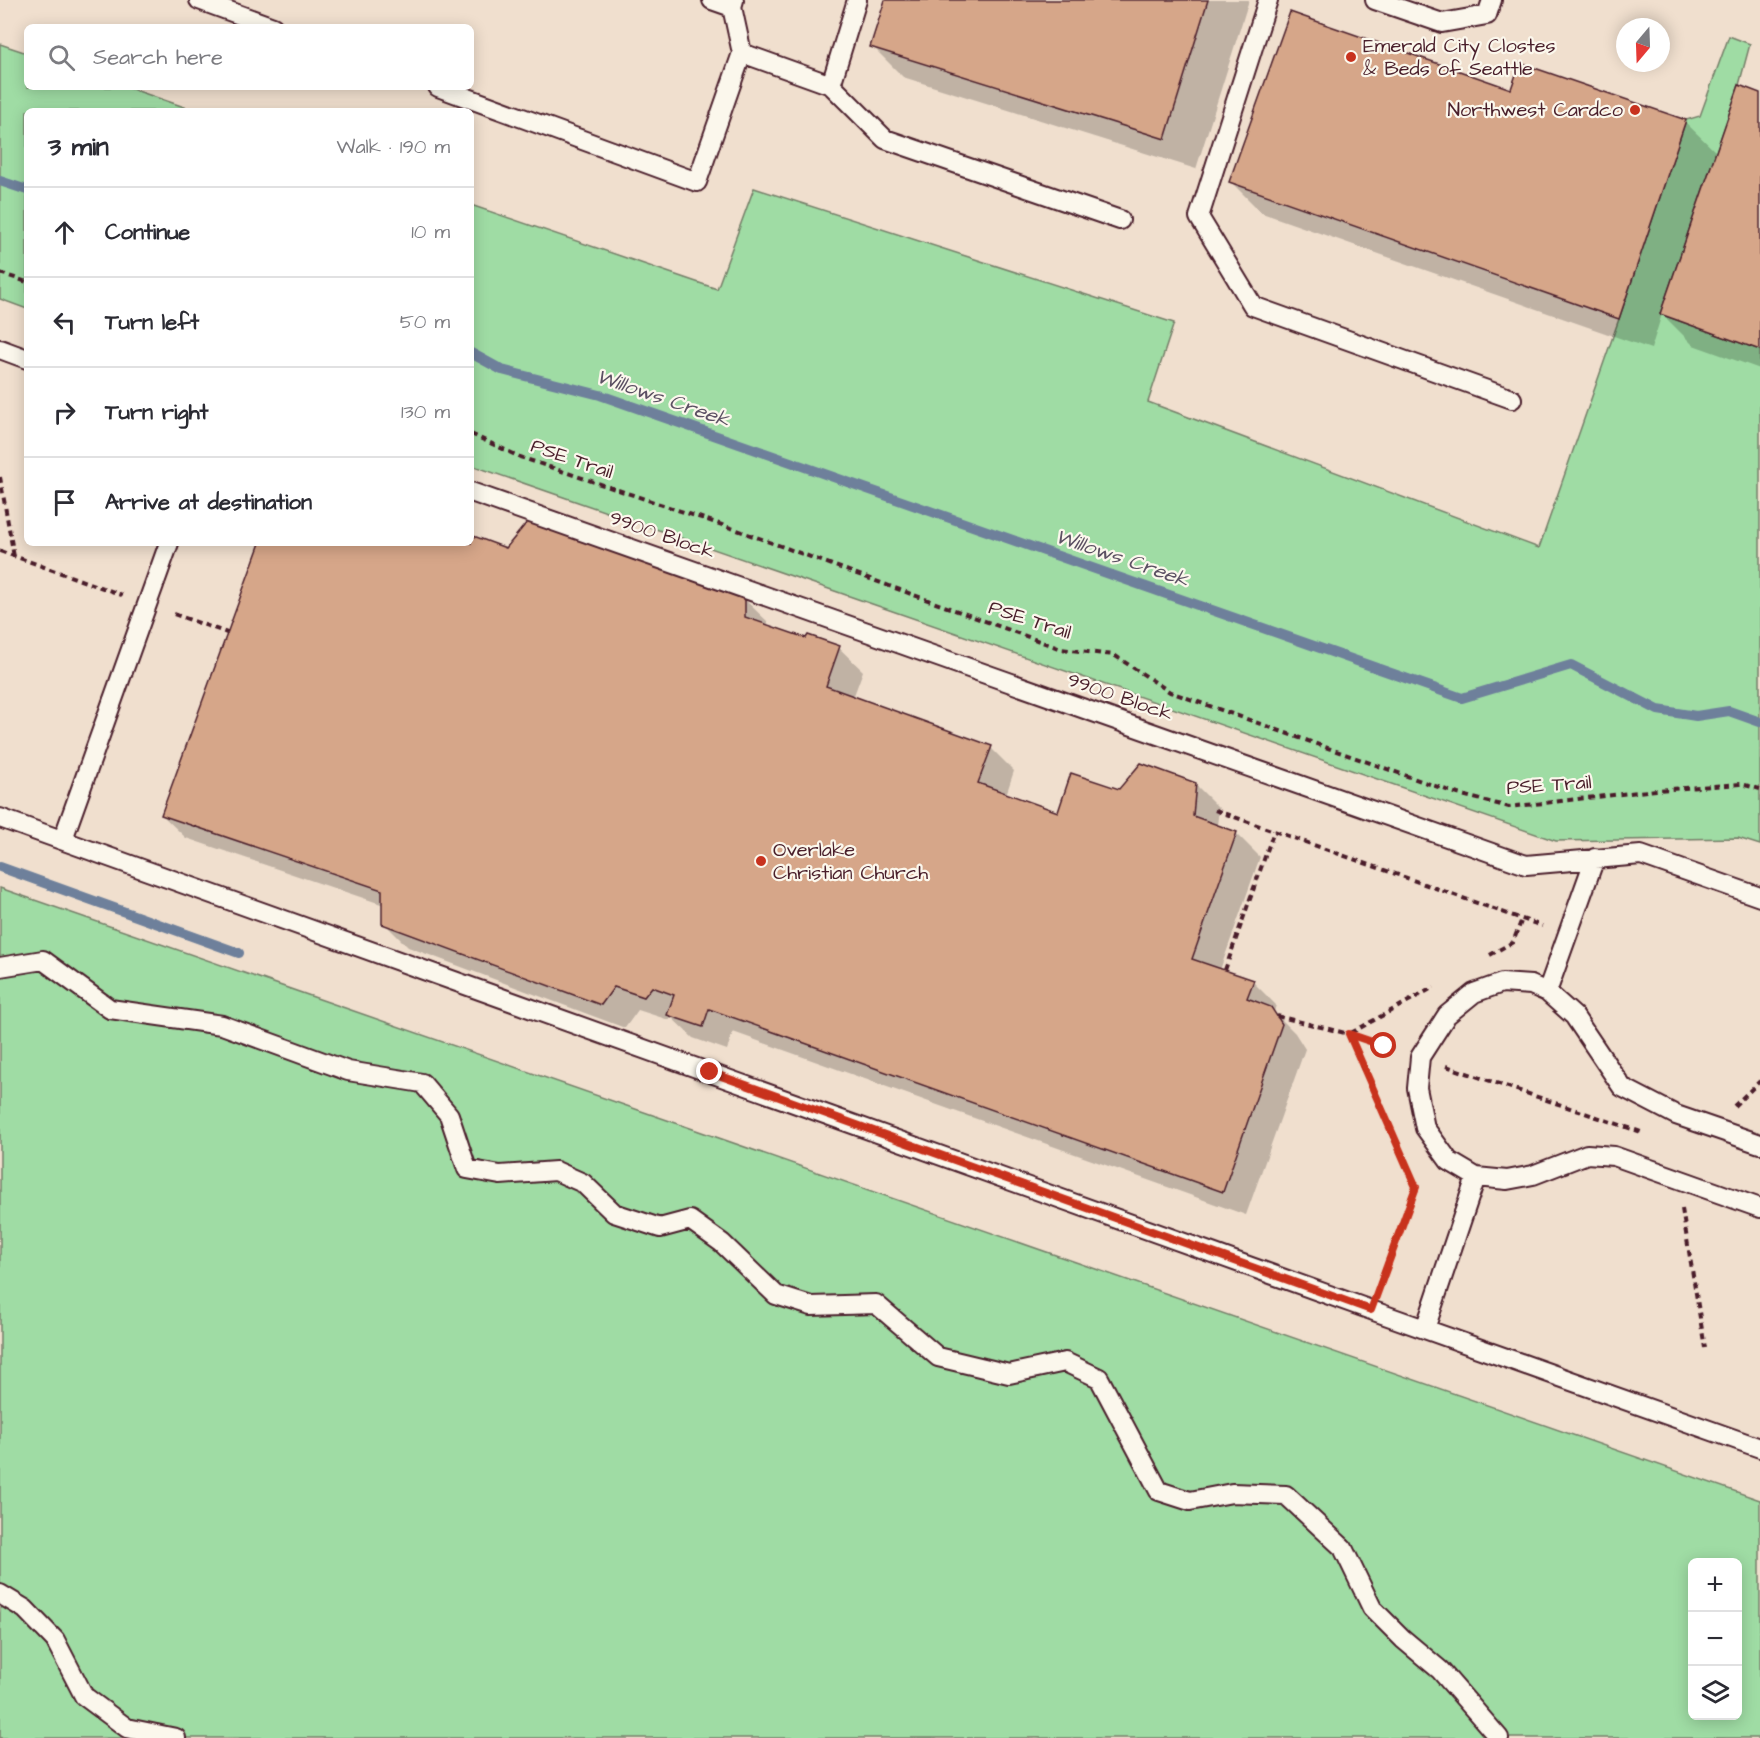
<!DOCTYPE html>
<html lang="en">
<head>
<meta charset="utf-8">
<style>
	:root { --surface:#fff; --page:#f2f2f3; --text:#2b2b33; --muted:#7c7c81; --line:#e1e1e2 }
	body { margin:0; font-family:"Architects Daughter",sans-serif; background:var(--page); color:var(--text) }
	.controls { position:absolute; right:18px; bottom:18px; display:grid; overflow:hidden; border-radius:9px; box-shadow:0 3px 15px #0003 }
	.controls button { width:54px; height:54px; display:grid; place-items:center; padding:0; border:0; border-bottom:2px solid var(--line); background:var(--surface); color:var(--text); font:30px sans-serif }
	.compass { position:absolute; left:1616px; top:18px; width:54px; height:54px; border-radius:50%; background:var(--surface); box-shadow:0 3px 15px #0003; rotate:199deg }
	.stop { position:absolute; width:18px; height:18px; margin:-14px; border:4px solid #c8321e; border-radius:50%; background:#fff }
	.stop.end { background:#c8321e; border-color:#fff; box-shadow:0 2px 6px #0008 }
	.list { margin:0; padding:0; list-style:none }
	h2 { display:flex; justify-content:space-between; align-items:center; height:78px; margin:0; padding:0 24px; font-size:26px }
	h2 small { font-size:20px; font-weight:400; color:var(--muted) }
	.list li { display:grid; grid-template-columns:39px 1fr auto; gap:18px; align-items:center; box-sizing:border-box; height:90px; padding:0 24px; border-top:2px solid var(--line) }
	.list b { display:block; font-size:22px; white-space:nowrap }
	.list em { font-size:20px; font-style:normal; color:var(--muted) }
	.icon { flex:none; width:33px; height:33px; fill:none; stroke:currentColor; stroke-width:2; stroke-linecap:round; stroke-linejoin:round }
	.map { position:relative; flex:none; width:1760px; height:1738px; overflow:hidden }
	.search { position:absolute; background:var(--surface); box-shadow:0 3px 15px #0003; left:24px; top:24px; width:450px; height:66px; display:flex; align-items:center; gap:15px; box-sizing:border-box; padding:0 21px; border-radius:9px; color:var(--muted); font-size:22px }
	.panel { position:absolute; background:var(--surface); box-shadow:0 3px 15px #0003; left:24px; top:108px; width:450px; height:438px; border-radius:9px }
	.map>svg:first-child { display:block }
	.green { fill:#9fdca4; stroke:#747e68; stroke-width:1.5; fill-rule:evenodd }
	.shadow { fill:#0003 }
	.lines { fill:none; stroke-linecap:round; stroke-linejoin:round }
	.stream { stroke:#6e809b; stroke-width:10 }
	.building { fill:#d6a689; stroke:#4a1f2b; stroke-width:1.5 }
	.service-casing { stroke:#4a1f2b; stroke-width:22 }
	.path { stroke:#4a1f2b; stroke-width:4; stroke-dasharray:6 4.5; stroke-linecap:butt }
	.service { stroke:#fbf7ec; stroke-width:18 }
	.route { stroke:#c8321e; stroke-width:8 }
	.poi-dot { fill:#c8321e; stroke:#fbf7ec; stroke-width:2 }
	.labels { text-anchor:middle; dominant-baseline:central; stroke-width:4.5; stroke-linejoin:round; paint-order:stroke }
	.poi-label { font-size:20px; fill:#4a1f2b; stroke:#fbf7ec; text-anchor:start }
	.street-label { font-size:20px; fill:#4a1f2b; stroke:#fbf7ec }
	.water-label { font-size:21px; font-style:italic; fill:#5c5063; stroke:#fbf7ec }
</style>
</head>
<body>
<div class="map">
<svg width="1760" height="1738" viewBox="0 0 1760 1738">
	<rect width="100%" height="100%" fill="#f0dfce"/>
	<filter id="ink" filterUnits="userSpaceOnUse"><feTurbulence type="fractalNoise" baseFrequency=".0167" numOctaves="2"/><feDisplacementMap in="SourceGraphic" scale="12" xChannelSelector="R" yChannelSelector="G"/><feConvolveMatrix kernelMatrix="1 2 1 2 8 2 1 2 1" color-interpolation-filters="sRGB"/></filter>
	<g filter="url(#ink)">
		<path class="green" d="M 1729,36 L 1750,44 L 1739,85 L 1660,314 L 1760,350 L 1760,845 L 1738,838 L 1556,841 L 471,465 L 471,205 L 717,289 L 754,188 L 1174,323 L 1148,402 L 1539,548 L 1619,319 L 1686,120 L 1700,116 Z
			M 0,44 L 27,53 L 27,87 L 126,87 L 196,111 L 27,111 L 27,309 L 0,299 Z
			M 0,888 L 1760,1500 L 1760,1738 L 0,1738 ZM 1692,1562 L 1738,1562 L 1738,1716 L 1692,1716 Z"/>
		<path class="shadow" d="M 886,0 L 1249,0 L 1196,169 L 903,77 L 872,46 Z
			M 1512,91 L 1685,122 L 1717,153 L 1760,95 L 1760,369 L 1693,345 L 1662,314 L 1651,349 L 1262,213 L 1231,182 Z
			M 471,537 L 507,550 L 744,599 L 768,622 L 768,626 L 806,640 L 839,648 L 863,671 L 853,698 L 991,748 L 1014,771 L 1006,795 L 1059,814 L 1119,791 L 1195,784 L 1219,808 L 1217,826 L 1236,833 L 1260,857 L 1220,970 L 1253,982 L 1276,1005 L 1274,1012 L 1295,1033 L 1305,1049 L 1246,1215 L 733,1032 L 727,1050 L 693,1038 L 671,1017 L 669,1020 L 638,1010 L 625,1028 L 408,947 L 384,923 L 384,905 L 186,838 L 162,815 L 261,543 L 471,543 Z"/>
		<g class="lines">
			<path class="stream" d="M 0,181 L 27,190
				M 471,353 L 502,370 L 600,395 L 1462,698 L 1571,665 L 1658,710 L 1696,716 L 1729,711 L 1760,722
				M 0,867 L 239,953"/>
		</g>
		<path class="building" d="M 885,0 L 1208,0 L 1165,139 L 870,47 Z
			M 1290,12 L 1511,89 L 1520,63 L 1686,120 L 1619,319 L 1229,182 Z
			M 1739,85 L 1760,93 L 1760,350 L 1660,314 Z
			M 528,521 L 745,597 L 745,617 L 806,638 L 808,635 L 840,646 L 826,686 L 992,746 L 978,783 L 1058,812 L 1071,773 L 1119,789 L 1141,763 L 1196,783 L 1193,816 L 1237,832 L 1192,959 L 1254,980 L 1247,998 L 1271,1007 L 1282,1024 L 1223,1192 L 709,1009 L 703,1027 L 667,1015 L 674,995 L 652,987 L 644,997 L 614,987 L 601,1005 L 382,924 L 382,890 L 161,815 L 260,543 L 471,543 L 471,535 L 506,548 Z"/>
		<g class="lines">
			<g class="service-casing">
				<path id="service" d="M 199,0 L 273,27
					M 712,0 L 732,7 L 734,0
					M 1268,0 L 1199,217 L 1253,306 L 1512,399
					M 1375,0 L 1442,23 L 1487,15 L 1492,0
					M 732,7 L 742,53
					M 831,85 L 857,0
					M 438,87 L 697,182 L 742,53 L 831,85 L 885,139 L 1120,220
					M 0,349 L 27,359
					M 471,492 L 1526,865 L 1641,855 L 1760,897
					M 0,818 L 1371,1310 L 1760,1448
					M 63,839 L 169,543
					M 0,967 L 43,960 L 110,1009 L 222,1025 L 348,1071 L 422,1083 L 449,1115 L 467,1169 L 500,1175 L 556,1171 L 583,1183 L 614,1213 L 660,1228 L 690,1220 L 722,1243 L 776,1295 L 811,1306 L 876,1304 L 938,1357 L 1009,1374 L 1065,1362 L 1099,1378 L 1159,1491 L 1190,1501 L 1232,1493 L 1286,1495 L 1343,1548 L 1372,1608 L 1403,1639 L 1440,1670 L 1499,1738
					M 1547,992 L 1595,858
					M 1760,1144 L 1676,1115 L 1622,1087 L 1574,1016 L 1547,992 L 1531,985 L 1502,983 L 1474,993 L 1447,1015 L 1420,1057 L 1417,1088 L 1425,1128 L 1449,1161 L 1476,1177 L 1507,1180 L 1533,1175 L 1587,1154 L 1614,1156 L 1760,1208
					M 1425,1329 L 1476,1177
					M 0,1594 L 25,1609 L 55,1640 L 84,1696 L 127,1728 L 176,1738"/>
			</g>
			<path class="path" d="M 0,273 L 27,282
				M 471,434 L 520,457 L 737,530 L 1061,649 L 1114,655 L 1170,692 L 1458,794 L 1509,807 L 1656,790 L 1741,784 L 1760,789
				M 0,477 L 14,557
				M 0,551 L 122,595
				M 174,614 L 227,633
				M 1215,810 L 1542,926
				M 1490,955 L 1513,942 L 1522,919
				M 1225,970 L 1274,831
				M 1277,1016 L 1349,1034 L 1393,1049
				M 1446,1066 L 1644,1133
				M 1734,1106 L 1760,1081
				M 1682,1209 L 1705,1348
				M 1380,1284 L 1416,1187 L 1349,1034 L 1434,987"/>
			<use href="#service" class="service"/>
		</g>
	</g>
	<g class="lines" filter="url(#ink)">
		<path class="route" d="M 710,1072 L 1371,1310 L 1416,1187 L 1349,1034 L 1384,1046"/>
	</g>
	<g class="poi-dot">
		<circle cx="1351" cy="57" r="6"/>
		<circle cx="1635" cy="110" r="6"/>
		<circle cx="761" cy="861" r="6"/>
	</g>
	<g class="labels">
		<g class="poi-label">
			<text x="1363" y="46">Emerald City Clostes<tspan x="1363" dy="23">&amp; Beds of Seattle</tspan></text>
			<text x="1623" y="110" text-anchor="end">Northwest Cardco</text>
			<text x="773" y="850">Overlake<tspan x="773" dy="23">Christian Church</tspan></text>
		</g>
		<g class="street-label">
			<text transform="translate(572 459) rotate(19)">PSE Trail</text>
			<text transform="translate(662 535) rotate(19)">9900 Block</text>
			<text transform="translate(1030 620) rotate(18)">PSE Trail</text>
			<text transform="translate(1120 697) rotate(19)">9900 Block</text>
			<text transform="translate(1549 785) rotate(-4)">PSE Trail</text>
		</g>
		<g class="water-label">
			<text transform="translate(663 398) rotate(19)">Willows Creek</text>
			<text transform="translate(1122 558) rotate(19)">Willows Creek</text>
		</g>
	</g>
</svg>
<div class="controls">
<button>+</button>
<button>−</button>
<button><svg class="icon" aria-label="layers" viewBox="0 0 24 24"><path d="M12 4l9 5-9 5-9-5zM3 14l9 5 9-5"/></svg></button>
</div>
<svg class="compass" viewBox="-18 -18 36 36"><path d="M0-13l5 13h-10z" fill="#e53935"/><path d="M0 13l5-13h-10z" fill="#7c7c81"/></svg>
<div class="stop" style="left:1384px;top:1046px"></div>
<div class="stop end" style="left:710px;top:1072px"></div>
<div class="search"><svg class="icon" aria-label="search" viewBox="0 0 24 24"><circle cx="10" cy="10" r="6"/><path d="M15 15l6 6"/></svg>Search here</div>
<section class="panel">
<h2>3 min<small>Walk · 190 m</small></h2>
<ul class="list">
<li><svg class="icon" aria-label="ahead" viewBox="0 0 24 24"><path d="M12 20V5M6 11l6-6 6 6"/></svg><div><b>Continue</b></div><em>10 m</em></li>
<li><svg class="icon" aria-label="left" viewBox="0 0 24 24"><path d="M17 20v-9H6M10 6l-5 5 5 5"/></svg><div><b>Turn left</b></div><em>50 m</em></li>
<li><svg class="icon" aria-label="right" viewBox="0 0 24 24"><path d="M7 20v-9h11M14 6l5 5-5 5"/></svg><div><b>Turn right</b></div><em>130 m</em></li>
<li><svg class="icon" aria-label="arrive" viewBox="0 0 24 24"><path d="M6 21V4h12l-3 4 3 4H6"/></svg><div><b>Arrive at destination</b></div></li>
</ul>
</section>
</div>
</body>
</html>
